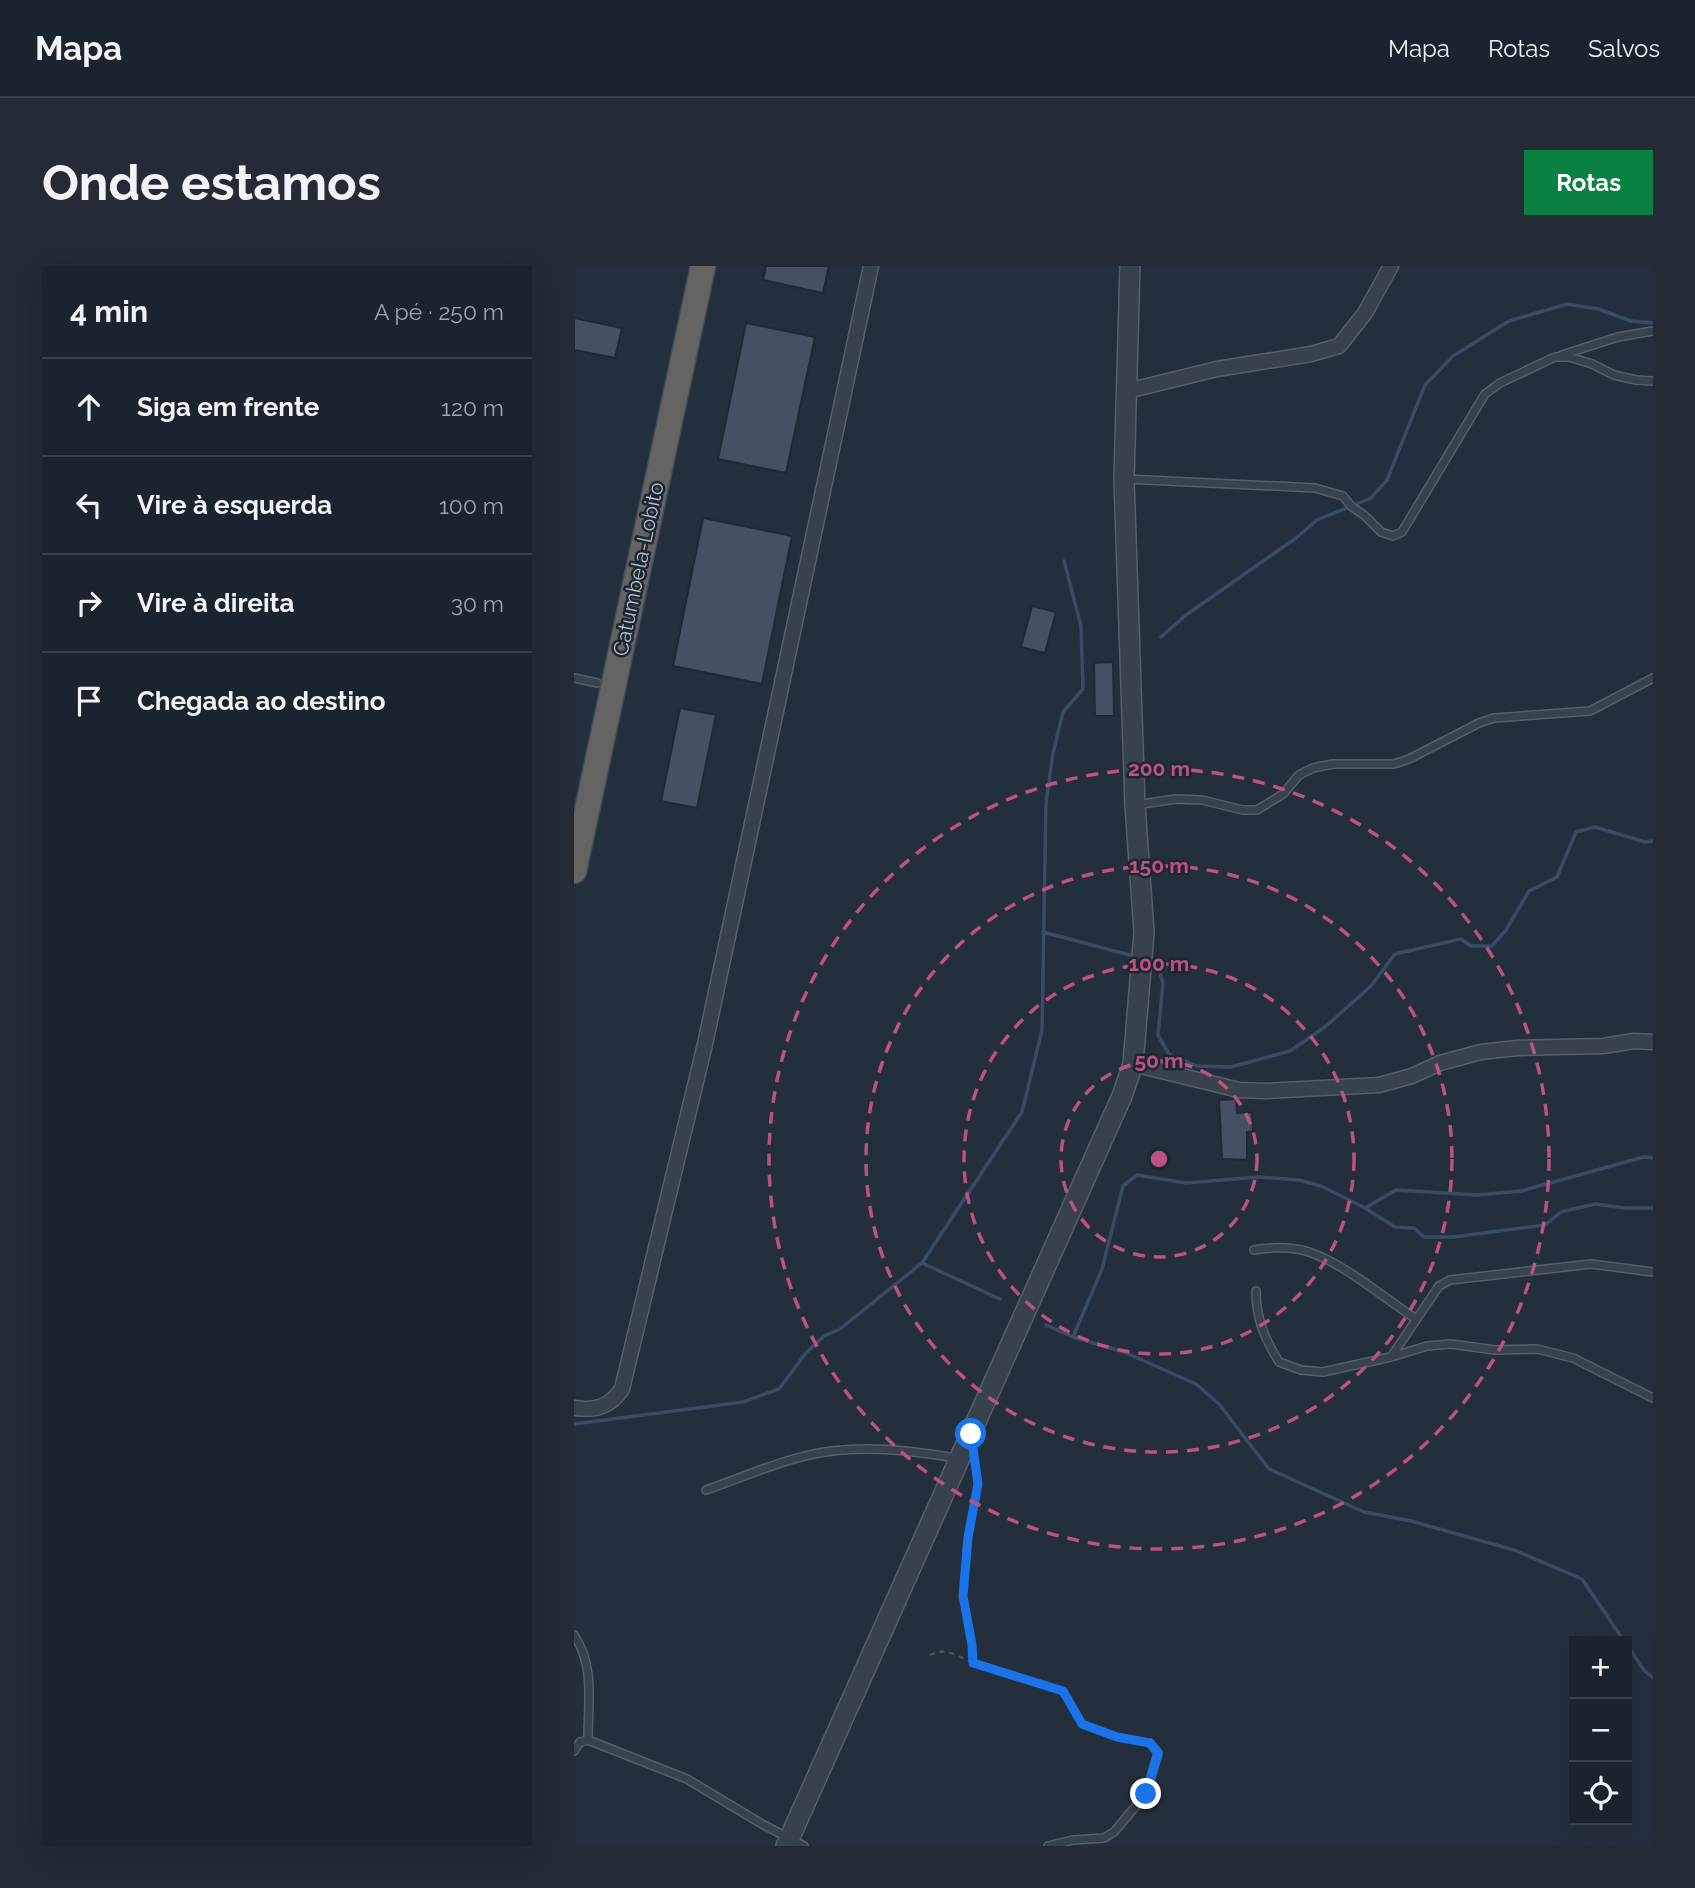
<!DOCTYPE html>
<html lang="pt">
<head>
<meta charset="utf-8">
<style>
	:root { --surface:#1b232e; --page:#242b36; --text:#f1f3f6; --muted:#a0a4aa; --line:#39404a; --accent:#0b8043 }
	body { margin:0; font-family:Raleway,sans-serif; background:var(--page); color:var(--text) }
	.controls { position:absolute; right:21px; bottom:21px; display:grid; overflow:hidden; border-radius:0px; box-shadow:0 7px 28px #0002 }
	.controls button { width:63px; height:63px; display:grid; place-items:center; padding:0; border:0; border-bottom:2px solid var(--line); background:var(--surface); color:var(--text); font:35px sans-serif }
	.stop { position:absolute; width:21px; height:21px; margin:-16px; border:5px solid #1a73e8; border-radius:50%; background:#fff }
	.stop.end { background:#1a73e8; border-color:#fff; box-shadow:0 2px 7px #0008 }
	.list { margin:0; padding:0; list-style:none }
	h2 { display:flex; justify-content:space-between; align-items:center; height:91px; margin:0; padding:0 28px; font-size:30px }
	h2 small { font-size:23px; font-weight:400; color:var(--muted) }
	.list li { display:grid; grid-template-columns:46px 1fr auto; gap:21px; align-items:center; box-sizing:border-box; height:98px; padding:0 28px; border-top:2px solid var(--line) }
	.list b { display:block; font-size:26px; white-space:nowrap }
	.list em { font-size:23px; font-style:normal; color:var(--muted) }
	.icon { flex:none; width:38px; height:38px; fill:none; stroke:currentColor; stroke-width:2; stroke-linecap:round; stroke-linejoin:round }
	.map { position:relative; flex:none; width:1079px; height:1580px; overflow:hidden; border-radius:0px }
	header { display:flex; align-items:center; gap:42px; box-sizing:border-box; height:98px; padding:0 35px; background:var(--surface); border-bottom:2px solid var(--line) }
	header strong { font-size:33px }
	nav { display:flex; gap:38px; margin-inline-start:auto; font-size:24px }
	.intro { display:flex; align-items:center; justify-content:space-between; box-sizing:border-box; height:168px; padding:0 42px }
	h1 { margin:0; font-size:49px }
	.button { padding:18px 32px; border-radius:0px; background:var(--accent); color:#fff; font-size:24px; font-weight:700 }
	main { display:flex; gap:42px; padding:0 42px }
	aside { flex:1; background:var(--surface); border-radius:0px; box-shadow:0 7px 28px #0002 }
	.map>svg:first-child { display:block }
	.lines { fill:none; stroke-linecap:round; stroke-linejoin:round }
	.stream { stroke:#394c67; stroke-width:3.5 }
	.building { fill:#455162; stroke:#1f2835; stroke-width:2 }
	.service-casing { stroke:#565f6c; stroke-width:10 }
	.minor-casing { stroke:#565f6c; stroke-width:17 }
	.tertiary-casing { stroke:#565f6c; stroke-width:22 }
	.trunk-casing { stroke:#434c59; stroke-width:27 }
	.path { stroke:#44595c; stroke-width:2.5; stroke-dasharray:5 5; stroke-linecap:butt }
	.service { stroke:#38414e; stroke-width:7 }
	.minor { stroke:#38414e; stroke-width:14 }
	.tertiary { stroke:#38414e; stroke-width:19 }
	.trunk { stroke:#656462; stroke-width:24 }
	.route { stroke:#1a73e8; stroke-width:9 }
	.ring { fill:none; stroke:#bd5182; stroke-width:3.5; stroke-dasharray:12 9 }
	.labels { text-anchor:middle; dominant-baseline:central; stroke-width:5; stroke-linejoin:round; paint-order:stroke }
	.street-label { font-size:21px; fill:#b4bcc9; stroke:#1d2633 }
	.centre { fill:#bd5182; stroke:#1d2633; stroke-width:3.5 }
	.ring-label { font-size:21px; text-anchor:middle; font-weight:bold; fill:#bd5182; stroke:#1d2633; stroke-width:5; stroke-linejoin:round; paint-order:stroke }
</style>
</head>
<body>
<header>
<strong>Mapa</strong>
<nav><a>Mapa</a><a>Rotas</a><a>Salvos</a></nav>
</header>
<div class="intro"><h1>Onde estamos</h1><a class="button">Rotas</a></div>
<main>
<aside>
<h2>4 min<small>A pé · 250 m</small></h2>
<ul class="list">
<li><svg class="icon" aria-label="ahead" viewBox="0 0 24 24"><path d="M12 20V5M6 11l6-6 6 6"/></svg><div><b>Siga em frente</b></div><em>120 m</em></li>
<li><svg class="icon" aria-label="left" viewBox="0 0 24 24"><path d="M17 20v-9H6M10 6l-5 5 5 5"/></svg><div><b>Vire à esquerda</b></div><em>100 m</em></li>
<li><svg class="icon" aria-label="right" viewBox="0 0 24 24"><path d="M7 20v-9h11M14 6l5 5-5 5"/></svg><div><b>Vire à direita</b></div><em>30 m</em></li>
<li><svg class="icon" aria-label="arrive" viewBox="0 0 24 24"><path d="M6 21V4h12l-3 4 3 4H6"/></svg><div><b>Chegada ao destino</b></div></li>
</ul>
</aside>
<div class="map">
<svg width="1079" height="1580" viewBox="0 0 1079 1580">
	<rect width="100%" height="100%" fill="#242f3e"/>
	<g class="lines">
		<path class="stream" d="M 587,371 L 612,349 L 722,272 L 743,254 L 797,232 L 813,214 L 851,119 L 879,90 L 935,55 L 993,38 L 1024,43 L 1057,55 L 1079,57
			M 469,666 L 563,691
			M 573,695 L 584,701 L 589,717 L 584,769 L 595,788 L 623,800 L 657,801 L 716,785 L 751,761 L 797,720 L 821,688 L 887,673 L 897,680 L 918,680 L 932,664 L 955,625 L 983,611 L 1002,566 L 1021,561 L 1071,576 L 1079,575
			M 791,942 L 822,924 L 903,929 L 947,925 L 1070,891 L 1079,892
			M 348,997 L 426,1033
			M 472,1059 L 499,1071 L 550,1086 L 622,1118 L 645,1138 L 695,1203 L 790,1246 L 837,1255 L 940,1284 L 1008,1313 L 1050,1375
			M 499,1071 L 528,1003 L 549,920 L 563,909 L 612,917 L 685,911 L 725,914 L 747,920 L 791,942 L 821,961 L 840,962 L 850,971 L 879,971 L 971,959 L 987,946 L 1021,938 L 1051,942 L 1079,942
			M 0,1158 L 169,1136 L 205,1123 L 232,1087 L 250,1070 L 266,1063 L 348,997 L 448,846 L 468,764 L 472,537 L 479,487 L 489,446 L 509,423 L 507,360 L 490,295
			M 1053,1379 L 1070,1404 L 1079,1412"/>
	</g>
	<path class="building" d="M 192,0 L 255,0 L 249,27 L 189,14 Z
		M 0,52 L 48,62 L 41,92 L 0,84 Z
		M 172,57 L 241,71 L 212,207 L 144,193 Z
		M 129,252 L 218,270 L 188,418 L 99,400 Z
		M 458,340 L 482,346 L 471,387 L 447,381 Z
		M 539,396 L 540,450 L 521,450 L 520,397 Z
		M 106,442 L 142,449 L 123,542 L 87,535 Z
		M 662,833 L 663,847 L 678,846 L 679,865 L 673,866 L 673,894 L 648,893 L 645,834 Z"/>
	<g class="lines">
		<g class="service-casing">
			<path id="service" d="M 988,89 L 1044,71 L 1079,65
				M 551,213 L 741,222 L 769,230 L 777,240 L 791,250 L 807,266 L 819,270 L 828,266 L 911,128 L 926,117 L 981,91 L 995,91 L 1018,98 L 1040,109 L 1062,114 L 1079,115
				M 0,412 L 23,417
				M 561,539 L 602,533 L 628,534 L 669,544 L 683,544 L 709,528 L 725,509 L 739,502 L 759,498 L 820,498 L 835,493 L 905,457 L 920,452 L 1016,445 L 1079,412
				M 680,984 C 698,981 717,980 735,986 C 771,998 810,1032 842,1053
				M 682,1025 C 682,1053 691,1073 705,1096 L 727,1104 L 749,1106 L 817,1091 L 853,1080 L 877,1078 L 921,1084 L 963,1083 L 999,1092 L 1079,1132
				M 817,1091 L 865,1020 L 876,1014 L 1017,998 L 1079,1006
				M 132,1224 C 170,1211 211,1192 251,1186 C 295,1179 339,1185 382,1192
				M 0,1369 C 21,1400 14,1437 14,1474
				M 0,1485 L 6,1476 L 14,1474 L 113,1513 L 188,1558 L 230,1580
				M 474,1580 L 499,1574 L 530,1572 L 540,1566 L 572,1528 L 584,1487 L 576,1477"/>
		</g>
		<g class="minor-casing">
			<path id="minor" d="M 553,125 L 643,103 L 737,88 L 765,80 L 791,47 L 817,0
				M 559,798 L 665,824 L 692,825 L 805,819 L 838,810 L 866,797 L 907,786 L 943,782 L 1029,780 L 1060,775 L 1079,776
				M 0,1142 C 21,1145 36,1141 48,1123 L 131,778 L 297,0"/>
		</g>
		<g class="tertiary-casing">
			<path id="tertiary" d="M 212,1580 L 548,830 L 559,798 L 570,666 L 561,539 L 550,213 L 556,0"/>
		</g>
		<g class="trunk-casing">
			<path id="trunk" d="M 0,605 L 129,0"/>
		</g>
		<path class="path" d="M 356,1389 C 372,1381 384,1390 399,1397 L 398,1379 L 389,1330 L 394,1271 L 404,1218 L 402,1199
			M 399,1397 L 489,1425 L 508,1458 L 543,1471 L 566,1475"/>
		<use href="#service" class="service"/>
		<use href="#minor" class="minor"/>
		<use href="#tertiary" class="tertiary"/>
		<use href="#trunk" class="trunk"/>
	</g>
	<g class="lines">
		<path class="route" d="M 397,1168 L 404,1218 L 394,1271 L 389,1330 L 398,1379 L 399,1397 L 489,1425 L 508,1458 L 543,1471 L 576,1477 L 584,1487 L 572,1528"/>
	</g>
	<g class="ring">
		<circle cx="585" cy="893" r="98"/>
		<circle cx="585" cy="893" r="195"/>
		<circle cx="585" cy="893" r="293"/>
		<circle cx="585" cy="893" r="390"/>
	</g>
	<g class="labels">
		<g class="street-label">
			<text transform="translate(64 303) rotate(-78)">Catumbela-Lobito</text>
		</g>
	</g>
	<circle cx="585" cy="893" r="10" class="centre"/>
	<g class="ring-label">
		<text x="585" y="510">200 m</text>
		<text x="585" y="607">150 m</text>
		<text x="585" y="705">100 m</text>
		<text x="585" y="802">50 m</text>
	</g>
</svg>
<div class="controls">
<button>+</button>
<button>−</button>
<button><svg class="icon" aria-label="locate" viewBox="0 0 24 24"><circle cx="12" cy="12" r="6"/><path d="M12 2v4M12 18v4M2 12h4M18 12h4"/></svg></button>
</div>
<div class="stop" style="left:397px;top:1168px"></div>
<div class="stop end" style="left:572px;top:1528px"></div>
</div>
</main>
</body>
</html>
